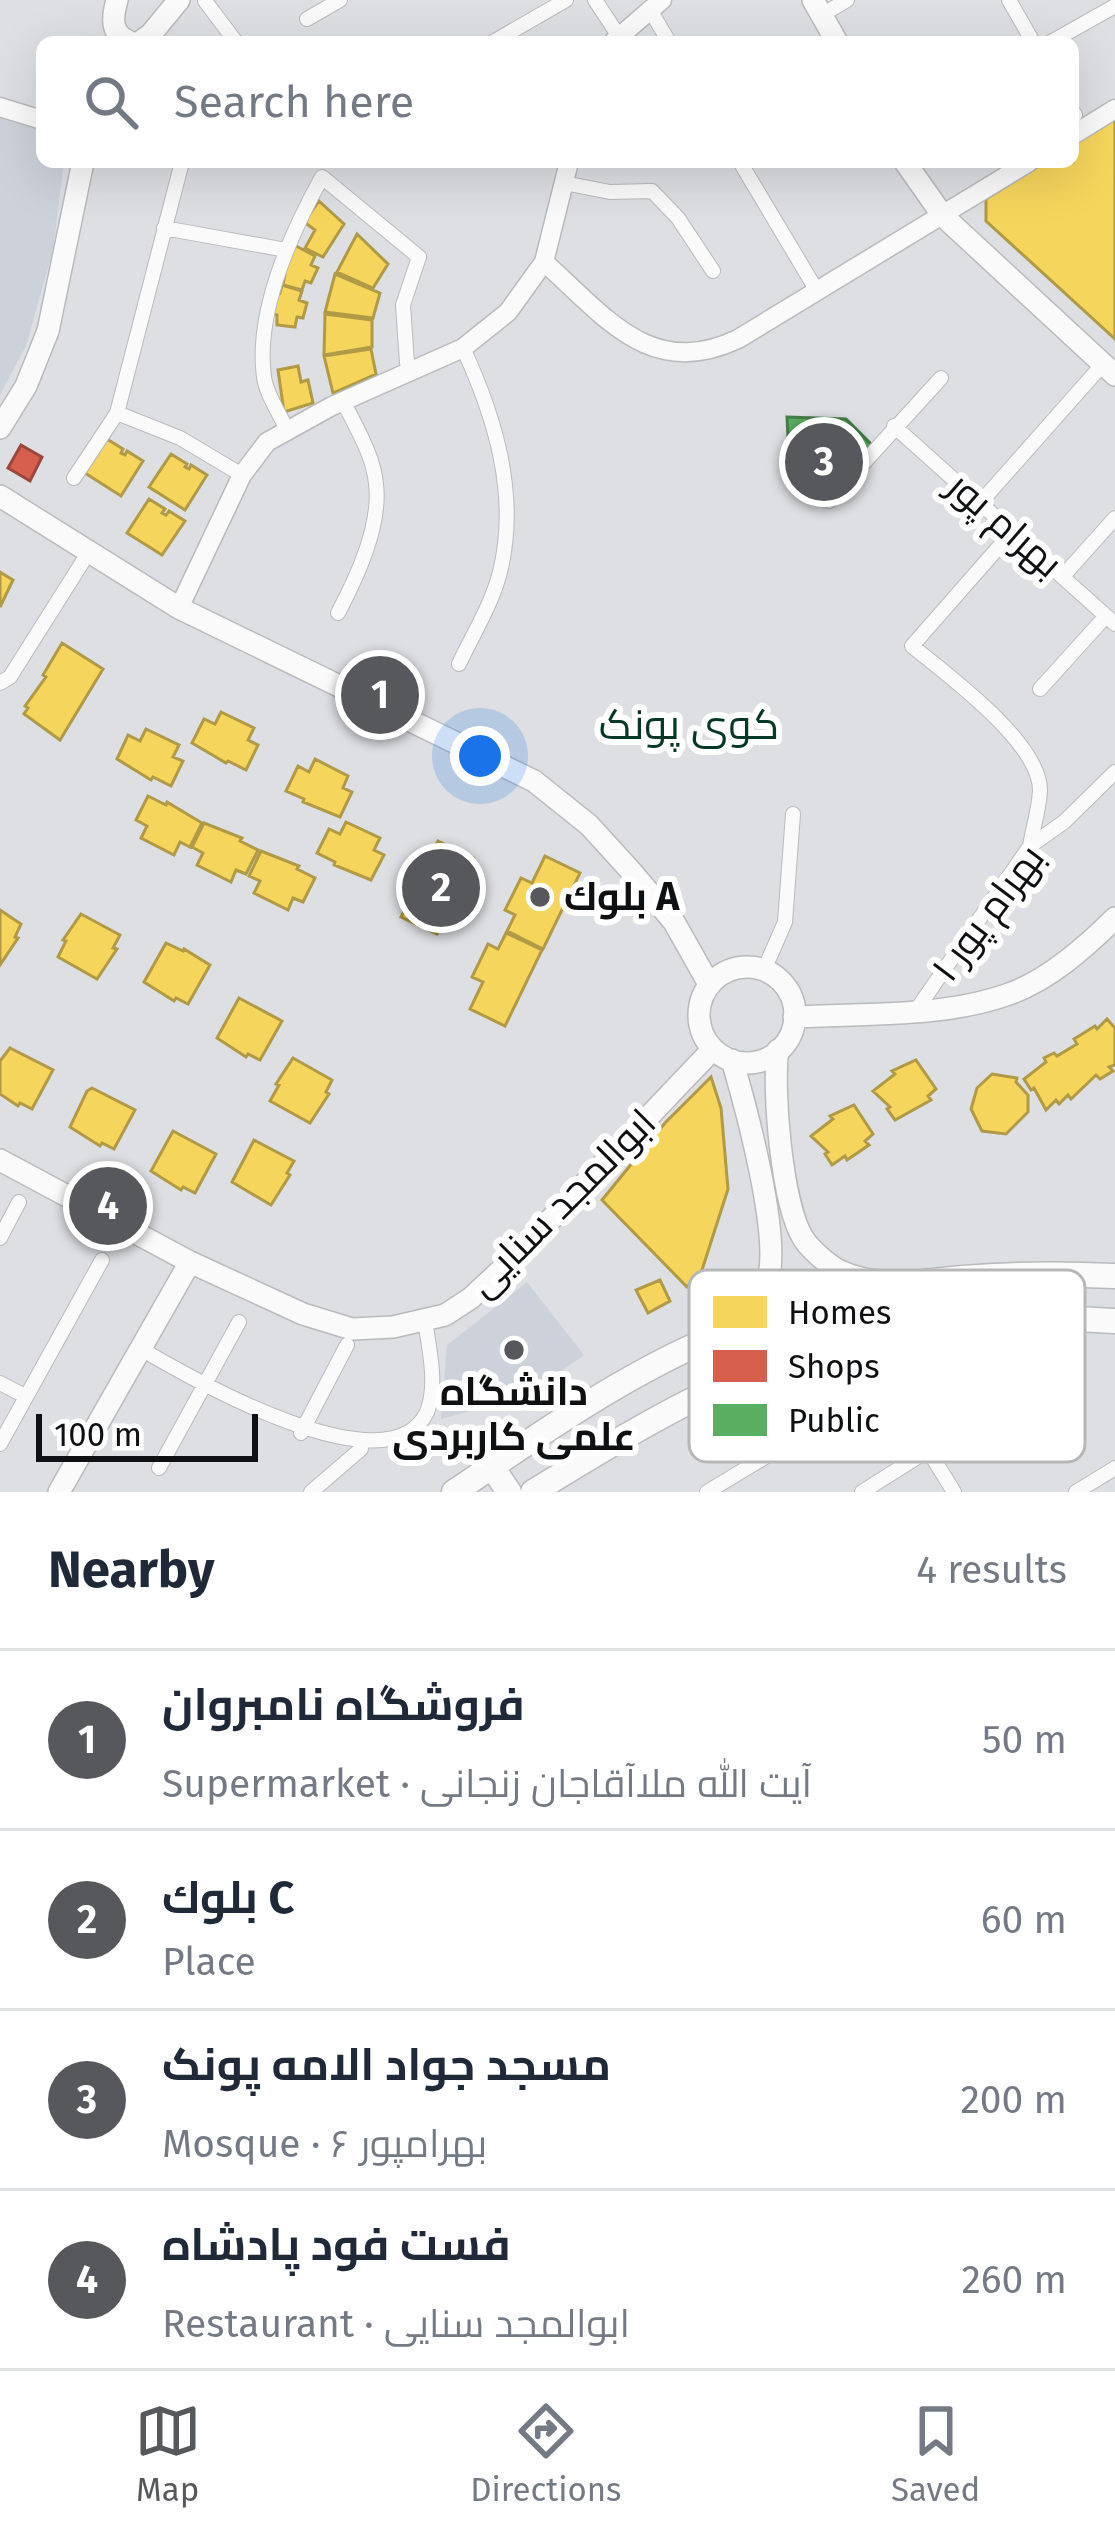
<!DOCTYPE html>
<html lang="en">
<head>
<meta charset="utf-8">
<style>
	:root { --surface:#fff; --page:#f2f2f3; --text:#1f2937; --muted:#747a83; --line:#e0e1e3; --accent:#56585b }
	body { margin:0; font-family:"Fira Sans",Cairo,sans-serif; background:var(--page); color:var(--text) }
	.scale { position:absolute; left:36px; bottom:30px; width:222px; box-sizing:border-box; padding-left:12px; border:6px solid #0e1012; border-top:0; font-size:33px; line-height:42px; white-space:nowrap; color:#0e1012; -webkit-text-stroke:9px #fff; paint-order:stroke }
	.you { position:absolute; left:480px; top:756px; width:42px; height:42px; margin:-30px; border:9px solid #fff; border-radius:50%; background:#1a73e8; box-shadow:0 0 0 18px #1a73e833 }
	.badge { display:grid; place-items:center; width:78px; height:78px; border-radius:50%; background:var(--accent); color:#fff; font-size:39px; font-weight:700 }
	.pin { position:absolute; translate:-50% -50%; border:6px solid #fff; box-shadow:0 3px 12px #0006 }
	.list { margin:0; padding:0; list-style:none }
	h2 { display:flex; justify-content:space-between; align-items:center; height:156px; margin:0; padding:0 48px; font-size:51px }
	h2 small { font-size:39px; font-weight:400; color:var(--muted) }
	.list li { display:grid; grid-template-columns:78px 1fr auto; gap:36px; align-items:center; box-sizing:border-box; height:180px; padding:0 48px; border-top:3px solid var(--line) }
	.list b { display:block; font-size:45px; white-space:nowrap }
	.list p { margin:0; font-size:39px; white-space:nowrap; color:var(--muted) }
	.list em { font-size:39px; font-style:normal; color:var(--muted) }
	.icon { flex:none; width:66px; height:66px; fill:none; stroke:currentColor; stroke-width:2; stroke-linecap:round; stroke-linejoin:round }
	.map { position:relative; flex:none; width:1115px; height:1492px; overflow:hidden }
	.search { position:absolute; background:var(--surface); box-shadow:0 12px 48px #0002; left:36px; right:36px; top:36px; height:132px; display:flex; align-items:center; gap:30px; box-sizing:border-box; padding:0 42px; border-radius:18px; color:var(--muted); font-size:45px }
	.sheet { height:876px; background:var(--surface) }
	nav { display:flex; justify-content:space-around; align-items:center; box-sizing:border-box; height:168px; border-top:3px solid var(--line); background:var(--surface); font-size:33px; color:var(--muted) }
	nav a { display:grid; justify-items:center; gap:6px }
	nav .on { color:var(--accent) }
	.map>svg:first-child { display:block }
	.built { fill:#cdd2da }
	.homes { fill:#f6d55c; stroke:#b09a46; stroke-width:3 }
	.shops { fill:#d6604d; stroke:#9a483b; stroke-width:3 }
	.public { fill:#5aae61; stroke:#437f49; stroke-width:3 }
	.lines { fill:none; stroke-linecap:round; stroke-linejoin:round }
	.minor-casing { stroke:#b9babc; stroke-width:16 }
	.tertiary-casing { stroke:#b9babc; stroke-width:21 }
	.secondary-casing { stroke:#b9babc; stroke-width:24 }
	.primary-casing { stroke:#b9babc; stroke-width:27 }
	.minor { stroke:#fafafb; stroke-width:14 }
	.tertiary { stroke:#fafafb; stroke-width:18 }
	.secondary { stroke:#fafafb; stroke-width:21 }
	.primary { stroke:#fafafb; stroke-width:24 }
	.poi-dot { fill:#56585b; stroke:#fff; stroke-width:4.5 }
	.labels { text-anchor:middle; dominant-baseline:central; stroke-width:12; stroke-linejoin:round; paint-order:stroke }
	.street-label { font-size:39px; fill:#0e1012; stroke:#fff }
	.poi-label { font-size:39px; font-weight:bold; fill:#0e1012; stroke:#fff; text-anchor:start }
	.neighbourhood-label { font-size:42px; fill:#073826; stroke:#fff }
	.key { fill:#fff; stroke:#b7b7b8; stroke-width:3 }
	.key-label { font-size:33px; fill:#0e1012 }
</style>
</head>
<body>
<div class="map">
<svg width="1115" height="1492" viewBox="0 0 1115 1492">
	<rect width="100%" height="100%" fill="#dddfe2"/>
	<path class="built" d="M 0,115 L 42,127 L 42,162 L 64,162 L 53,250 L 26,346 L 0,395 Z
		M 527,1282 L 584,1355 L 526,1396 L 441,1419 L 447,1345 Z"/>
	<path class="homes" d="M 1115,119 L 1115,339 L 986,221 L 986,199 L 1045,162 L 1073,162 L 1073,145 Z
		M 319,201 L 344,224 L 323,257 L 305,248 L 315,230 L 304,222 Z
		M 357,234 L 388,264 L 373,288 L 337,272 Z
		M 296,246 L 315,256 L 311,265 L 318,268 L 311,283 L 305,281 L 302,290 L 283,285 L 285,275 L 278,272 Z
		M 335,274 L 380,293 L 373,318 L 325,312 Z
		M 282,285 L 302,291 L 299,300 L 307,303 L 303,318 L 297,317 L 295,327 L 277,325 L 277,315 L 269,313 L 273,292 L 280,293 Z
		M 325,314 L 372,320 L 372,347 L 324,355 Z
		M 371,349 L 376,374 L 333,393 L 324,356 Z
		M 298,366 L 301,382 L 308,380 L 313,403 L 284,412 L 278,370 Z
		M 107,439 L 123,449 L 121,453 L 125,455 L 127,451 L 143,461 L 121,496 L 85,473 Z
		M 171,454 L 187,464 L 185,467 L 189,469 L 191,465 L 207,475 L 185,510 L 149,487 Z
		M 149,499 L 165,509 L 162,513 L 166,515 L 169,511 L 185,521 L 162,555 L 127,533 Z
		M 0,572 L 13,580 L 0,607 Z
		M 62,643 L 103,669 L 60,740 L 24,714 L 28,708 L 25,706 L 46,677 L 43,675 Z
		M 221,712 L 254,728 L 248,740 L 258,745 L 246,770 L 228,761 L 226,763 L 192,743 L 204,719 L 215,724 Z
		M 146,729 L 179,745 L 173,757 L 183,761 L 171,786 L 153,777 L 151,780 L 117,759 L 128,735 L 140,741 Z
		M 315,759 L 348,776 L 343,788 L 352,792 L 340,817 L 303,802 L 304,799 L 286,791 L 298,766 L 309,772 Z
		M 148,796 L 166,805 L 167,802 L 202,823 L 190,847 L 180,842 L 174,855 L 141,838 L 147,826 L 136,820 Z
		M 346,822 L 380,838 L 374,850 L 384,855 L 371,880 L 334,865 L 335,862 L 317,853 L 329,829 L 340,834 Z
		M 204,823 L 242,838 L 240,841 L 258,850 L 246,874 L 236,870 L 231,882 L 197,865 L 203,853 L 192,847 Z
		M 438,841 L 473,858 L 460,885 L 471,890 L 455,923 L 445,918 L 437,934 L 401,917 Z
		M 261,851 L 299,866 L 297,869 L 315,878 L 303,902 L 293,898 L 288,910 L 254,893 L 260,881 L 249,876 Z
		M 545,856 L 580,873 L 543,949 L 507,931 L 515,915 L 505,910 L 521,878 L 532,883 Z
		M 0,910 L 21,924 L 15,937 L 18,938 L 0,965 Z
		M 81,914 L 120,935 L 113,948 L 117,949 L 97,979 L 58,957 L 66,941 L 63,940 Z
		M 506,933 L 542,950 L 505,1026 L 470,1009 L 483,982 L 472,977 L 488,944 L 498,949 Z
		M 166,943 L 183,951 L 184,949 L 210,965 L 188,1004 L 176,998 L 174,1001 L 144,982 Z
		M 239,998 L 282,1021 L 260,1060 L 248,1054 L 246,1057 L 217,1038 Z
		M 1107,1019 L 1115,1028 L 1115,1065 L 1109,1067 L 1113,1071 L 1100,1079 L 1096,1075 L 1071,1099 L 1068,1095 L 1059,1104 L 1056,1100 L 1046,1110 L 1034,1088 L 1031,1090 L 1024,1079 L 1046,1062 L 1044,1058 L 1054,1053 L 1057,1056 L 1077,1044 L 1074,1039 L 1095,1026 L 1097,1029 Z
		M 10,1048 L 53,1070 L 32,1109 L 20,1103 L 18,1106 L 0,1094 L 0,1061 Z
		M 293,1058 L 332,1080 L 326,1092 L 329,1094 L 310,1123 L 270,1101 L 279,1085 L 276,1084 Z
		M 916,1060 L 936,1089 L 928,1096 L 931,1100 L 895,1120 L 887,1109 L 890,1107 L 873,1091 L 895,1074 L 892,1071 Z
		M 992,1074 L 1017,1078 L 1016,1082 L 1028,1095 L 1028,1112 L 1006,1134 L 982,1131 L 971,1109 L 977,1088 Z
		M 711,1077 L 721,1108 L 728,1189 L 702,1270 L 687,1287 L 602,1200 L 665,1123 Z
		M 92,1088 L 135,1110 L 114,1149 L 102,1143 L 100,1146 L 70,1127 L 87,1091 Z
		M 854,1105 L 873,1134 L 865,1141 L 869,1145 L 847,1160 L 845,1156 L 832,1165 L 825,1154 L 828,1152 L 811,1136 L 833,1119 L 830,1116 Z
		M 173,1131 L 216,1154 L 195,1193 L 183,1187 L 181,1190 L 151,1171 Z
		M 254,1140 L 294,1161 L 287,1173 L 290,1175 L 271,1205 L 232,1182 Z
		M 660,1280 L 670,1301 L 648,1313 L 636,1290 Z"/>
	<path class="shops" d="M 21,445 L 42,457 L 30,481 L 8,468 Z"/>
	<path class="public" d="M 787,417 L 846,419 L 874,447 L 824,499 L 790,477 Z"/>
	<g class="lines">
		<g class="minor-casing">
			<path id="minor" d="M 595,0 L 618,35
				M 1009,0 L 1033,42
				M 205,1 L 236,42
				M 649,8 L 669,42
				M 822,15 L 847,0
				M 307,19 L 340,0
				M 493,42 L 566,0
				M 1051,42 L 1115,6
				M 1073,112 L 1075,115
				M 740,162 L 817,291
				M 564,183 L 610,192 L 652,191 L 678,218 L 713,271
				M 164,228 L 286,250
				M 117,413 L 180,438 L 242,475
				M 894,426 L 1115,624
				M 287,430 C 280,414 266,394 264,377 C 255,311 291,233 322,177 L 419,257 L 403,305 L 407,363
				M 74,478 L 117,413 L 182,162
				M 829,501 L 941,378
				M 980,503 L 1103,364
				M 1012,532 L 912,646 C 947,675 1041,743 1040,791 C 1039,809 1033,828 1030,846
				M 1063,576 L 1115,518
				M 338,613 C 357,577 381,526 376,484 C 374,457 356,427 344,403
				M 459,664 C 473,634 492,604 500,572 C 519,495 495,417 463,348
				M 0,683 L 10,677 L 90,550
				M 1040,689 L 1106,616
				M 764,970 L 785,922 L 793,814
				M 917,1009 L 1030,846 L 1064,822 L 1115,772
				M 0,1238 L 19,1202
				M 141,1349 C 194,1380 389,1492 427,1412 C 438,1383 429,1350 425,1320
				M 0,1383 L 25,1396
				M 301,1433 L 347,1345
				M 0,1444 L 102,1260
				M 928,1450 L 954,1492
				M 159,1468 L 239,1322
				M 311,1492 L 361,1449
				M 707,1492 L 820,1424
				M 862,1492 L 1022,1391
				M 1076,1492 L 1115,1468"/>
		</g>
		<g class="tertiary-casing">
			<path id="tertiary" d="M 613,42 L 662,0
				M 0,107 L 42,120
				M 1073,135 L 1115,109
				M 544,262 C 604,315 650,381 738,339 L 1029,162
				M 179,608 L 242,475 L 267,442 L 332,406 L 463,348 L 508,312 L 544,262 L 569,162"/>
		</g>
		<g class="secondary-casing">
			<path id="secondary" d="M 117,0 C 112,18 110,34 130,42
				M 813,0 L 837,42
				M 140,42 L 151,34 L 179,0
				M 905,162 L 943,216 L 1115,375
				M 0,428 L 26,386 L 48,331 L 83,162
				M 0,496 L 179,608 L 534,781 L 589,825 L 630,870 L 674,922 L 709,984
				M699 1015a48 48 0 1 1 96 0a48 48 0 1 1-96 0Z
				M 794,1017 C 864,1013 942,1018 1009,994 C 1049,980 1086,947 1115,918
				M 778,1050 C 772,1089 782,1204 803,1238 C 809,1248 821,1258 830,1265 C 848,1278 871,1280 893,1283
				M 0,1160 L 190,1262 L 303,1314 L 352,1329 L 393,1327 L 445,1315 L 471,1298 L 513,1259 L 713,1049
				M 715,1332 C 733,1319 762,1303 768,1280 C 781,1236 746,1107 732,1060
				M 59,1492 L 190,1262"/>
		</g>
		<g class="primary-casing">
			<path id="primary" d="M 492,1467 L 509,1492
				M 454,1492 C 532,1440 610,1384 696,1345 C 833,1284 967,1269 1115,1276
				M 533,1492 C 655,1417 779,1342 923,1322 C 987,1314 1051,1318 1115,1321"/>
		</g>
		<use href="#minor" class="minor"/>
		<use href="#tertiary" class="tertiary"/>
		<use href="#secondary" class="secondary"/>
		<use href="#primary" class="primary"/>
	</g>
	<g class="poi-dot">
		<circle cx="540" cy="897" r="12"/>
		<circle cx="514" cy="1350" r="12"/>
	</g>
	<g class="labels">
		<g class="street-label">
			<text transform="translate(1005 525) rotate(41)">بهرام پور</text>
			<text transform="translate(988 913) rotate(-53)">بهرام پور ۱</text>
			<text transform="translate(562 1203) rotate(-45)">ابوالمجد سنایی</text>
		</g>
		<g class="poi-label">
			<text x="564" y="897">بلوك A</text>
			<text x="514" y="1392" text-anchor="middle">دانشگاه<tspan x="514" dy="45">علمی کاربردی</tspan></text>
		</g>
		<g class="neighbourhood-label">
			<text x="689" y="725">کوی پونک</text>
		</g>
	</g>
	<rect x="689" y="1270" width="396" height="192" rx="18" class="key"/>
	<rect x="713" y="1296" width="54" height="32" fill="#f6d55c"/>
	<rect x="713" y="1350" width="54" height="32" fill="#d6604d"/>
	<rect x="713" y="1404" width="54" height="32" fill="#5aae61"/>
	<g class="key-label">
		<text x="788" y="1324">Homes</text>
		<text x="788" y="1378">Shops</text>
		<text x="788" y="1432">Public</text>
	</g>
</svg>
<div class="scale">100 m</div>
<div class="you"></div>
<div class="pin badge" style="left:380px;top:695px">1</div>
<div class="pin badge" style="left:441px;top:888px">2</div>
<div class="pin badge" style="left:824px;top:462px">3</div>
<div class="pin badge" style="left:108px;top:1206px">4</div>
<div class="search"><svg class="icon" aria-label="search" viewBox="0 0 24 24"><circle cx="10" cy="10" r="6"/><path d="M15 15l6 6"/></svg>Search here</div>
</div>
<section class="sheet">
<h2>Nearby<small>4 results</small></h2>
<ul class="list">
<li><span class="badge">1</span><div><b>فروشگاه نامبروان</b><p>Supermarket · آیت الله ملاآقاجان زنجانی</p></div><em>50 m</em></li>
<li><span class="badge">2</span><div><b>بلوك C</b><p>Place</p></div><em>60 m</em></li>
<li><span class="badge">3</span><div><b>مسجد جواد الامه پونک</b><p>Mosque · بهرامپور ۶</p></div><em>200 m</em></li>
<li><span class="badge">4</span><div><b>فست فود پادشاه</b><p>Restaurant · ابوالمجد سنایی</p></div><em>260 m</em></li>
</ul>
</section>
<nav>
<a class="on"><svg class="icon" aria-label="map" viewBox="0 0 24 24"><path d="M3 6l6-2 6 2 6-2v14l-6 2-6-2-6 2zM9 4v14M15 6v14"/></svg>Map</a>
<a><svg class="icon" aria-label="directions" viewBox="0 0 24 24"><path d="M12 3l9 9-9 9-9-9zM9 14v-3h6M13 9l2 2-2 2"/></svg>Directions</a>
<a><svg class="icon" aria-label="saved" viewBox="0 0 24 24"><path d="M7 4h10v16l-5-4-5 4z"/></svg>Saved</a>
</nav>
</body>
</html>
